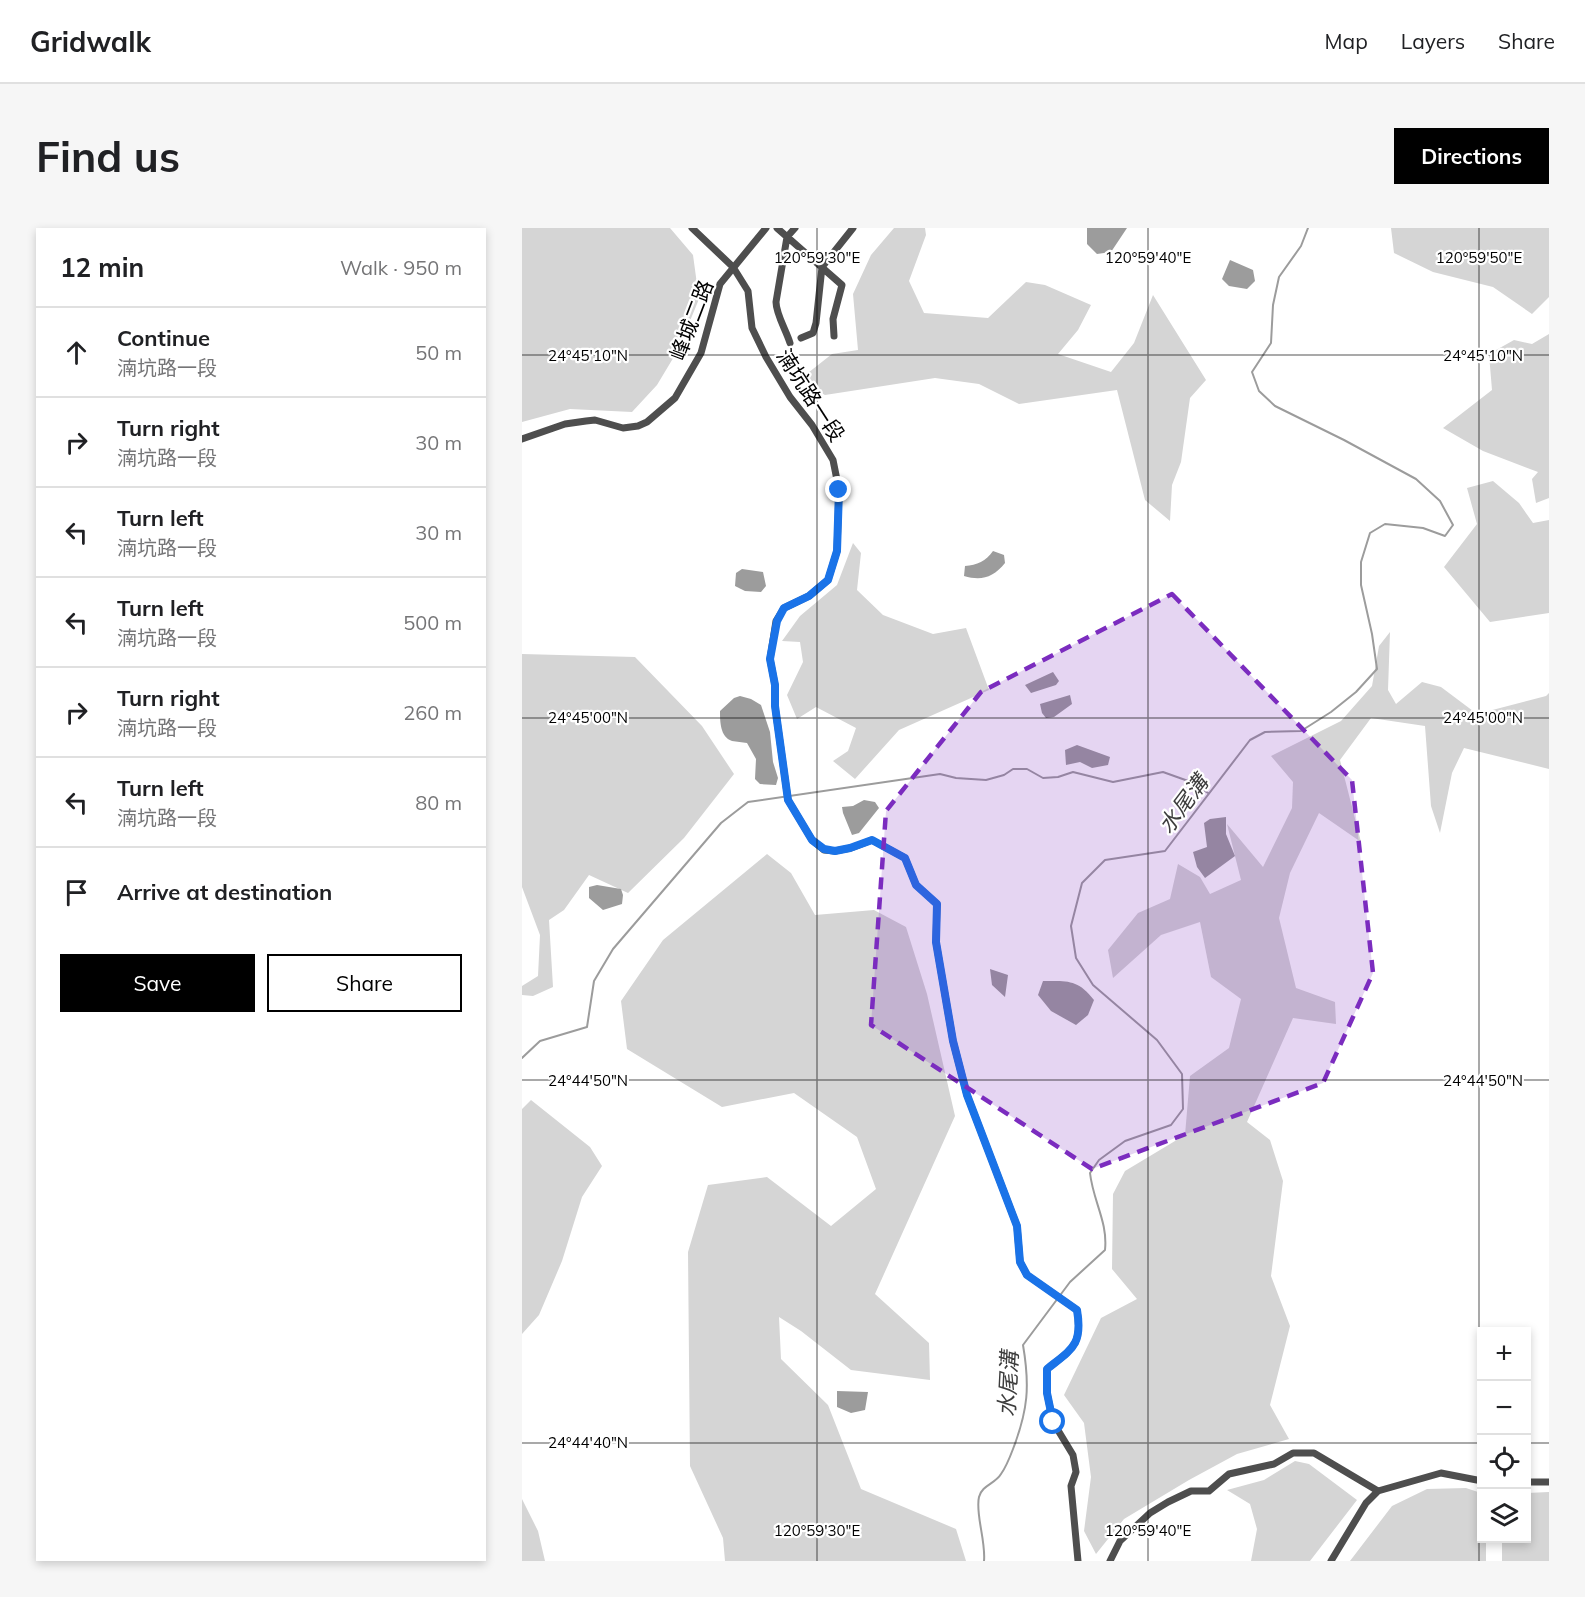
<!DOCTYPE html>
<html lang="en">
<head>
<meta charset="utf-8">
<style>
	:root { --surface:#fff; --page:#f6f6f6; --text:#202124; --muted:#757577; --line:#e0e0e0; --accent:#000 }
	body { margin:0; font-family:Mulish,"Noto Sans TC",sans-serif; background:var(--page); color:var(--text) }
	.controls { position:absolute; right:18px; bottom:18px; display:grid; overflow:hidden; border-radius:0px; box-shadow:0 3px 9px #0003 }
	.controls button { width:54px; height:54px; display:grid; place-items:center; padding:0; border:0; border-bottom:2px solid var(--line); background:var(--surface); color:var(--text); font:30px sans-serif }
	.stop { position:absolute; width:18px; height:18px; margin:-14px; border:4px solid #1a73e8; border-radius:50%; background:#fff }
	.stop.end { background:#1a73e8; border-color:#fff; box-shadow:0 2px 6px #0008 }
	.list { margin:0; padding:0; list-style:none }
	h2 { display:flex; justify-content:space-between; align-items:center; height:78px; margin:0; padding:0 24px; font-size:26px }
	h2 small { font-size:20px; font-weight:400; color:var(--muted) }
	.list li { display:grid; grid-template-columns:39px 1fr auto; gap:18px; align-items:center; box-sizing:border-box; height:90px; padding:0 24px; border-top:2px solid var(--line) }
	.list b { display:block; font-size:22px; white-space:nowrap }
	.list p { margin:0; font-size:20px; white-space:nowrap; color:var(--muted) }
	.list em { font-size:20px; font-style:normal; color:var(--muted) }
	.actions { display:flex; gap:12px; padding:18px 24px }
	.actions a { flex:1; padding:14px 0; border:2px solid var(--accent); border-radius:0px; text-align:center; font-size:21px; color:var(--accent) }
	.actions .main { background:var(--accent); color:#fff }
	.icon { flex:none; width:33px; height:33px; fill:none; stroke:currentColor; stroke-width:2; stroke-linecap:round; stroke-linejoin:round }
	.map { position:relative; flex:none; width:1027px; height:1333px; overflow:hidden; border-radius:0px }
	header { display:flex; align-items:center; gap:36px; box-sizing:border-box; height:84px; padding:0 30px; background:var(--surface); border-bottom:2px solid var(--line) }
	header strong { font-size:28px }
	nav { display:flex; gap:33px; margin-inline-start:auto; font-size:21px }
	.intro { display:flex; align-items:center; justify-content:space-between; box-sizing:border-box; height:144px; padding:0 36px }
	h1 { margin:0; font-size:42px }
	.button { padding:15px 27px; border-radius:0px; background:var(--accent); color:#fff; font-size:21px; font-weight:700 }
	main { display:flex; gap:36px; padding:0 36px }
	aside { flex:1; background:var(--surface); border-radius:0px; box-shadow:0 3px 9px #0003 }
	.map>svg:first-child { display:block }
	.green { fill:#d5d5d5 }
	.water { fill:#9c9c9c }
	.lines { fill:none; stroke-linecap:round; stroke-linejoin:round }
	.stream { stroke:#9c9c9c; stroke-width:2 }
	.minor { stroke:#4e4e4e; stroke-width:7 }
	.route { stroke:#1a73e8; stroke-width:8 }
	.marked { fill:#7b2cbf; fill-opacity:0.2; stroke:#7b2cbf; stroke-width:4.5; stroke-dasharray:12 8; stroke-linejoin:round }
	.ticks { fill:none; stroke:#000; stroke-width:1.5; stroke-opacity:0.45 }
	.labels { text-anchor:middle; dominant-baseline:central; stroke-width:4.5; stroke-linejoin:round; paint-order:stroke }
	.street-label { font-size:21px; fill:#000; stroke:#fff }
	.water-label { font-size:22px; font-style:italic; fill:#3d3d3d; stroke:#fff }
	.ticks-label { font-size:15px; text-anchor:middle; fill:#000; stroke:#fff; stroke-width:4.5; stroke-linejoin:round; paint-order:stroke }
</style>
</head>
<body>
<header>
<strong>Gridwalk</strong>
<nav><a>Map</a><a>Layers</a><a>Share</a></nav>
</header>
<div class="intro"><h1>Find us</h1><a class="button">Directions</a></div>
<main>
<aside>
<h2>12 min<small>Walk · 950 m</small></h2>
<ul class="list">
<li><svg class="icon" aria-label="ahead" viewBox="0 0 24 24"><path d="M12 20V5M6 11l6-6 6 6"/></svg><div><b>Continue</b><p>湳坑路一段</p></div><em>50 m</em></li>
<li><svg class="icon" aria-label="right" viewBox="0 0 24 24"><path d="M7 20v-9h11M14 6l5 5-5 5"/></svg><div><b>Turn right</b><p>湳坑路一段</p></div><em>30 m</em></li>
<li><svg class="icon" aria-label="left" viewBox="0 0 24 24"><path d="M17 20v-9H6M10 6l-5 5 5 5"/></svg><div><b>Turn left</b><p>湳坑路一段</p></div><em>30 m</em></li>
<li><svg class="icon" aria-label="left" viewBox="0 0 24 24"><path d="M17 20v-9H6M10 6l-5 5 5 5"/></svg><div><b>Turn left</b><p>湳坑路一段</p></div><em>500 m</em></li>
<li><svg class="icon" aria-label="right" viewBox="0 0 24 24"><path d="M7 20v-9h11M14 6l5 5-5 5"/></svg><div><b>Turn right</b><p>湳坑路一段</p></div><em>260 m</em></li>
<li><svg class="icon" aria-label="left" viewBox="0 0 24 24"><path d="M17 20v-9H6M10 6l-5 5 5 5"/></svg><div><b>Turn left</b><p>湳坑路一段</p></div><em>80 m</em></li>
<li><svg class="icon" aria-label="arrive" viewBox="0 0 24 24"><path d="M6 21V4h12l-3 4 3 4H6"/></svg><div><b>Arrive at destination</b></div></li>
</ul>
<div class="actions"><a class="main">Save</a><a>Share</a></div>
</aside>
<div class="map">
<svg width="1027" height="1333" viewBox="0 0 1027 1333">
	<rect width="100%" height="100%" fill="#fff"/>
	<path class="green" d="M 0,0 L 148,0 L 171,27 L 177,71 L 156,122 L 135,157 L 110,184 L 48,181 L 0,194 Z
		M 372,0 L 403,0 L 404,7 L 387,53 L 402,85 L 466,90 L 504,54 L 523,57 L 569,77 L 556,102 L 536,126 L 589,144 L 612,115 L 631,67 L 684,152 L 668,170 L 659,234 L 650,257 L 648,293 L 623,272 L 595,162 L 497,176 L 457,156 L 413,150 L 303,167 L 277,152 L 310,126 L 336,122 L 331,66 L 349,27 Z
		M 869,0 L 1027,0 L 1027,69 L 1010,86 L 971,59 L 911,44 L 872,25 Z
		M 1027,106 L 1027,270 L 1014,275 L 1010,251 L 1016,244 L 961,223 L 921,200 L 970,162 L 967,126 L 992,112 L 1010,116 Z
		M 971,253 L 997,275 L 1011,295 L 1027,292 L 1027,385 L 968,394 L 922,339 L 955,296 L 945,260 Z
		M 331,315 L 339,325 L 335,362 L 361,387 L 411,406 L 444,400 L 467,462 L 377,502 L 333,551 L 311,533 L 326,523 L 334,500 L 294,479 L 275,491 L 265,467 L 281,434 L 278,414 L 260,413 L 278,388 L 315,357 Z
		M 868,404 L 866,462 L 874,476 L 900,454 L 919,459 L 955,486 L 1024,468 L 1027,465 L 1027,541 L 942,520 L 930,545 L 918,605 L 909,578 L 903,498 L 849,490 L 818,532 L 839,614 L 797,585 L 768,645 L 757,690 L 774,760 L 813,774 L 814,796 L 771,790 L 725,894 L 748,912 L 761,953 L 749,1048 L 768,1098 L 748,1177 L 767,1211 L 715,1226 L 667,1252 L 602,1291 L 574,1326 L 562,1303 L 569,1249 L 562,1195 L 542,1167 L 579,1090 L 615,1071 L 590,1041 L 591,966 L 603,943 L 663,907 L 668,848 L 707,820 L 719,771 L 689,749 L 678,694 L 639,707 L 591,750 L 586,722 L 616,685 L 648,671 L 656,636 L 678,649 L 688,666 L 719,652 L 705,596 L 741,639 L 770,580 L 771,554 L 749,528 L 819,493 L 850,458 L 857,418 Z
		M 0,426 L 113,429 L 180,498 L 212,546 L 162,610 L 106,665 L 67,647 L 42,682 L 27,692 L 31,759 L 11,768 L 0,767 L 0,758 L 16,748 L 18,707 L 0,659 Z
		M 245,626 L 269,645 L 293,687 L 352,682 L 384,699 L 405,766 L 433,888 L 353,1066 L 407,1115 L 408,1152 L 329,1142 L 279,1103 L 257,1089 L 259,1131 L 306,1177 L 339,1261 L 434,1301 L 444,1333 L 203,1333 L 201,1310 L 168,1238 L 166,1024 L 186,957 L 245,949 L 309,998 L 354,961 L 335,909 L 272,865 L 200,879 L 105,821 L 99,773 L 141,712 Z
		M 9,872 L 68,919 L 80,938 L 60,969 L 40,1033 L 17,1087 L 0,1106 L 0,881 Z
		M 773,1233 L 787,1236 L 835,1272 L 788,1333 L 729,1333 L 735,1301 L 728,1276 L 705,1262 L 742,1252 Z
		M 944,1260 L 959,1265 L 960,1310 L 964,1311 L 964,1333 L 828,1333 L 870,1278 L 905,1261 Z
		M 1027,1264 L 1027,1333 L 980,1333 L 980,1311 L 1005,1310 L 1005,1265 Z
		M 0,1271 L 16,1303 L 23,1333 L 0,1333 Z"/>
	<path class="water" d="M 565,0 L 605,0 L 589,24 L 575,26 L 565,16 Z
		M 708,32 L 731,42 L 733,53 L 725,61 L 707,58 L 700,51 Z
		M 471,323 L 482,327 L 483,335 C 471,350 459,353 442,348 L 443,338 C 455,337 464,333 471,323 Z
		M 220,341 L 241,344 L 244,358 L 239,364 L 223,363 L 213,358 L 214,345 Z
		M 531,444 L 537,453 L 534,457 L 509,465 L 503,457 Z
		M 548,467 L 550,476 L 532,489 L 524,490 L 520,485 L 518,476 Z
		M 218,468 L 229,471 L 239,477 L 248,504 L 251,534 L 256,550 L 254,557 L 238,556 L 233,551 L 234,531 L 225,515 C 220,514 215,514 210,513 C 198,509 198,493 198,483 L 212,470 Z
		M 555,517 L 588,529 L 586,537 L 570,540 L 558,534 L 544,537 L 543,522 Z
		M 342,572 L 353,574 L 357,580 L 337,605 L 330,607 L 321,585 L 320,579 L 331,578 Z
		M 704,589 L 704,606 L 713,628 L 683,650 L 675,639 L 671,624 L 685,619 L 682,595 L 688,591 Z
		M 75,657 L 99,661 L 101,667 L 100,676 L 81,682 L 67,670 L 67,659 Z
		M 468,741 L 486,747 L 483,769 L 470,757 Z
		M 521,753 C 545,753 556,751 572,772 L 566,787 L 554,797 L 529,783 L 516,767 Z
		M 315,1163 L 346,1164 L 343,1182 L 329,1185 L 315,1179 Z"/>
	<g class="lines">
		<path class="stream" d="M 0,830 L 18,813 L 65,799 L 72,753 L 91,721 L 199,595 L 226,574 L 418,546 L 434,550 L 464,552 L 482,547 L 491,541 L 505,541 L 521,550 L 536,549 L 551,544 L 591,554 L 641,544 L 669,554 L 686,565
			M 462,1333 C 464,1313 453,1285 457,1269 C 460,1257 473,1256 479,1246 C 484,1239 488,1229 491,1221 C 506,1182 508,1158 501,1117 L 548,1054 L 583,1022 C 586,994 571,973 568,945 L 577,932 L 603,913 L 649,897 L 661,881 L 660,846 L 635,812 L 571,757 L 554,730 L 549,698 L 560,655 L 583,632 L 643,623 L 728,512 L 743,504 L 779,503 L 809,484 L 834,464 L 855,441 L 850,406 L 839,357 L 839,334 L 848,305 L 863,296 L 901,300 L 923,308 L 931,297 L 918,273 L 894,251 L 822,212 L 753,178 L 737,163 L 730,144 L 749,115 L 751,77 L 757,49 L 779,18 L 786,0"/>
		<path class="minor" d="M 170,0 L 211,39 L 226,63 L 230,100 L 244,129 L 268,169 L 290,197 L 311,232 L 317,262 L 315,323 L 306,352 L 287,368 L 262,380 L 254,393 L 248,431 L 253,457 L 253,478 L 266,572 L 290,612 L 302,622 L 313,623 L 329,620 L 350,612 L 383,630 L 394,657 L 415,676 L 414,714 L 431,813 L 445,867 L 495,998 L 498,1034 L 505,1047 L 555,1082 C 561,1117 550,1121 525,1141 L 525,1165 L 531,1194 L 551,1227 L 554,1244 L 549,1258 L 556,1333
			M 255,0 L 320,57 L 311,91 L 312,108
			M 279,110 L 291,105 L 294,95 L 300,39 L 331,0
			M 268,115 C 264,102 254,86 254,74 L 265,9 L 273,0
			M 0,211 L 43,196 L 64,193 L 73,192 L 101,200 L 116,198 L 125,194 L 153,170 L 179,125 L 198,56 L 244,0
			M 1005,1254 L 1027,1254
			M 588,1333 L 598,1313 L 628,1285 L 646,1274 L 669,1263 L 687,1263 L 707,1246 L 752,1236 L 771,1225 L 792,1225 L 856,1263
			M 809,1333 L 844,1275 L 856,1263 L 919,1245 L 960,1253"/>
	</g>
	<g class="lines">
		<path class="route" d="M 317,262 L 315,323 L 306,352 L 287,368 L 262,380 L 255,393 L 248,431 L 253,457 L 253,478 L 266,572 L 290,612 L 302,621 L 313,623 L 328,620 L 350,612 L 383,630 L 394,657 L 415,676 L 414,714 L 431,813 L 445,867 L 495,998 L 498,1034 L 505,1047 L 555,1082 C 561,1117 550,1121 525,1141 L 525,1165 L 531,1194"/>
	</g>
	<path class="marked" d="M 650,366 L 830,552 L 851,745 L 801,855 L 570,941 L 349,797 L 364,583 L 459,464 Z"/>
	<path class="ticks" d="M 295,0 L 295,1333M 626,0 L 626,1333M 957,0 L 957,1333M 0,127 L 1027,127M 0,490 L 1027,490M 0,852 L 1027,852M 0,1215 L 960,1215M 1005,1215 L 1027,1215"/>
	<g class="labels">
		<g class="street-label">
			<text transform="translate(169 92) rotate(-69)">峰城二路</text>
			<text transform="translate(289 167) rotate(57)">湳坑路一段</text>
		</g>
		<g class="water-label">
			<text transform="translate(661 576) rotate(-53)">水尾溝</text>
			<text transform="translate(486 1156) rotate(-87)">水尾溝</text>
		</g>
	</g>
	<g class="ticks-label">
		<text x="295" y="35">120°59'30"E</text>
		<text x="626" y="35">120°59'40"E</text>
		<text x="957" y="35">120°59'50"E</text>
		<text x="66" y="133">24°45'10"N</text>
		<text x="961" y="133">24°45'10"N</text>
		<text x="66" y="495">24°45'00"N</text>
		<text x="961" y="495">24°45'00"N</text>
		<text x="66" y="858">24°44'50"N</text>
		<text x="961" y="858">24°44'50"N</text>
		<text x="66" y="1220">24°44'40"N</text>
		<text x="295" y="1308">120°59'30"E</text>
		<text x="626" y="1308">120°59'40"E</text>
	</g>
</svg>
<div class="controls">
<button>+</button>
<button>−</button>
<button><svg class="icon" aria-label="locate" viewBox="0 0 24 24"><circle cx="12" cy="12" r="6"/><path d="M12 2v4M12 18v4M2 12h4M18 12h4"/></svg></button>
<button><svg class="icon" aria-label="layers" viewBox="0 0 24 24"><path d="M12 4l9 5-9 5-9-5zM3 14l9 5 9-5"/></svg></button>
</div>
<div class="stop" style="left:531px;top:1194px"></div>
<div class="stop end" style="left:317px;top:262px"></div>
</div>
</main>
</body>
</html>
